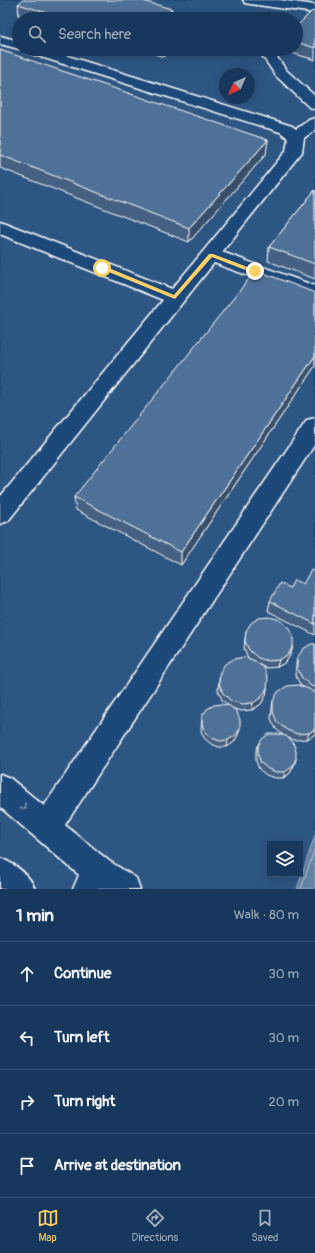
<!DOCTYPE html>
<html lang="en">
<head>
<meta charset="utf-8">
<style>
	:root { --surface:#17385c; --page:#203f62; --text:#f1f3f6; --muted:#9eacbb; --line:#365272; --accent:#ffd166 }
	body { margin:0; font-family:Pangolin,sans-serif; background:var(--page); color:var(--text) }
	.controls { position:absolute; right:12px; bottom:12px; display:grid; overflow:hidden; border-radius:0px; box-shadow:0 2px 10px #0003 }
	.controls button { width:36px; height:36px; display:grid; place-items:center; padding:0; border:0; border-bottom:1px solid var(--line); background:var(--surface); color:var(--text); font:20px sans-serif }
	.compass { position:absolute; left:219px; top:68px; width:36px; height:36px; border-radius:50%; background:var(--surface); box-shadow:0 2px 10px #0003; rotate:225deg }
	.stop { position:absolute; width:12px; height:12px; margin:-9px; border:3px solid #ffd166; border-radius:50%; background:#fff }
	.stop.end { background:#ffd166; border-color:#fff; box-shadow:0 1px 4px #0008 }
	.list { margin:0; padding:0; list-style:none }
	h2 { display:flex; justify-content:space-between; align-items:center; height:52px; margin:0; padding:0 16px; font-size:17px }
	h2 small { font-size:13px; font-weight:400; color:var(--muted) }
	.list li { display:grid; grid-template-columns:26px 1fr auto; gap:12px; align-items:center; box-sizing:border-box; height:64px; padding:0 16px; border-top:1px solid var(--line) }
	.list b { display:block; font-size:15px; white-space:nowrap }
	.list em { font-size:13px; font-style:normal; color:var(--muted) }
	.icon { flex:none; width:22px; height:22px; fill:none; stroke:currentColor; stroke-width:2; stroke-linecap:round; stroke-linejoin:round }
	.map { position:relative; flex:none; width:315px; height:889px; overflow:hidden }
	.search { position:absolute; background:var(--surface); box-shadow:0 2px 10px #0003; left:12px; right:12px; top:12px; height:44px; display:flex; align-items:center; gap:10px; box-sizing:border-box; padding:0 14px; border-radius:22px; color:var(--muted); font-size:15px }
	.sheet { height:308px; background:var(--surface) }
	nav { display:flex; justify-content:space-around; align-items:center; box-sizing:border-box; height:56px; border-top:1px solid var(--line); background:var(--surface); font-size:11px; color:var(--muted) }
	nav a { display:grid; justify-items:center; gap:2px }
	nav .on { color:var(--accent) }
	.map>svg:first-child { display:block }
	.built { fill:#2e5683; fill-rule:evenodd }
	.water { fill:#6583a4; stroke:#a3b5c8 }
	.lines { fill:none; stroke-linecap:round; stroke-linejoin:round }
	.shore { stroke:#c1cddb; stroke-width:1 }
	.minor-casing { stroke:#fff; stroke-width:3 }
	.minor { fill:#1f4a7a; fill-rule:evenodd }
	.wall { fill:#456182; stroke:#fff }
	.shaded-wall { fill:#384f6a; stroke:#fff }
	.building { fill:#507197; stroke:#fff }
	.oneway { stroke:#7992af }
	.route { fill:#ffd166 }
</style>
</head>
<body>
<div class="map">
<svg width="315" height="889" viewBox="0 0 315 889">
	<rect width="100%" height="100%" fill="#1f4a7a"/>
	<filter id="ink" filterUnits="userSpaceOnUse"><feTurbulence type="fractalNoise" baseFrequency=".025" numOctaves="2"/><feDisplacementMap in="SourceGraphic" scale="8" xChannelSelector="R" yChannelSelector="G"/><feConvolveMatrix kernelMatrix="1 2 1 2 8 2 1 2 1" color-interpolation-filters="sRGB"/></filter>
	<g filter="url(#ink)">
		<path class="built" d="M 0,0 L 315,0 L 315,835 L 297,889 L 0,889 ZM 19,19 L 296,19 L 296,49 L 19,49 ZM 225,74 L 249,74 L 249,98 L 225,98 ZM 270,844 L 300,844 L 300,874 L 270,874 Z"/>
		<path class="water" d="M 315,835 L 315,889 L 297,889 Z"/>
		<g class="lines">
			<path class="shore" d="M 301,889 L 315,848"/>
			<g class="minor-casing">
				<path id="minor" d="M 243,0 L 280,0 L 315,5 L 315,13 L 250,4 L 245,3 Z
					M 0,36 L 19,41 L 19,49 L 20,49 L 19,49 L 0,44 Z
					M 23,49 L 45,49 L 292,126 L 296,129 L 309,120 L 315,118 L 315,130 L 304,138 L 302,152 L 222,252 L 315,286 L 315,300 L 214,263 L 8,521 L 0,524 L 0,497 L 163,300 L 0,234 L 0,221 L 172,289 L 286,151 L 288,138 L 280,132 L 25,52 Z
					M 268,49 L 282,49 L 277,57 L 286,70 L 315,96 L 315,109 L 309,107 L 276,76 L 263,57 Z
					M 315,418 L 315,444 L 65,825 L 109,861 L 136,878 L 140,889 L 73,889 L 79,875 L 0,807 L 0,774 L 10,778 L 44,806 L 307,420 Z
					M 0,858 C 15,864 29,874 35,889 L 0,889 Z"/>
			</g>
			<use href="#minor" class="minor"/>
		</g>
		<path class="wall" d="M 18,4 L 172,9 L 172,12 L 193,18 L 193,19 L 26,19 L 19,17 Z
			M 315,12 L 315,60 L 292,53 L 292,52 L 284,49 L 296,49 L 296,27 Z
			M 123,49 L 173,49 L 164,57 L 141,50 L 138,54 Z
			M 0,50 L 266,154 L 189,242 L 0,168 Z
			M 315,190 L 315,279 L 268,261 L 269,247 Z
			M 315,293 L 315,366 L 181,565 L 76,510 L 74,497 Z
			M 315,572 L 315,635 L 268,611 L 270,601 L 290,588 L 303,584 Z
			M 246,631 L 293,646 L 291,653 L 286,662 L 277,667 L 267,668 L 261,666 L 267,688 L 266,695 L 261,704 L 252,710 L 241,711 L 232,708 L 238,735 L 234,742 L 227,747 L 219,747 L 211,744 L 204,738 L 201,731 L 202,716 L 229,706 L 222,700 L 218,690 L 220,672 L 250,659 L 248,658 L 244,648 Z
			M 315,644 L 315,734 L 307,739 L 295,740 L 288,738 L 296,759 L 294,765 L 290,773 L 283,778 L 275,778 L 266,775 L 259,769 L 256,761 L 256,752 L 258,746 L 283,735 L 276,729 L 271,719 L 272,708 L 273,701 L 301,686 L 295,675 L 296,665 L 297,658 Z"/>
		<path class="shaded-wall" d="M 138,49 L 141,49 L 141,50 L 138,54 Z
			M 164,49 L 173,49 L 164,57 Z
			M 268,140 L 266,154 L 189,242 L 189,228 Z
			M 315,356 L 315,366 L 181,565 L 181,552 Z
			M 293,646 L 291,653 L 286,662 L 277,667 L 279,660 Z
			M 267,688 L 266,695 L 261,704 L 252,710 L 253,703 Z
			M 240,729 L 238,735 L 234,742 L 227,747 L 228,740 Z
			M 315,729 L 315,734 L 307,739 L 309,733 Z
			M 296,759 L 294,765 L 290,773 L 283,778 L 285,772 Z"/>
		<path class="building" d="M 23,0 L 139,0 L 172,9 L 170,11 L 193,18 L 191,19 L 68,19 L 18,4 Z
			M 312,11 L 315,12 L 315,48 L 296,42 L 296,27 Z
			M 0,50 L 268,140 L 189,228 L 0,155 Z
			M 315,190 L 315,264 L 269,247 Z
			M 256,270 L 315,293 L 315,356 L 181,552 L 74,497 Z
			M 311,570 L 315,572 L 315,624 L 270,601 L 280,583 L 290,588 L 294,580 L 303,584 Z
			M 270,617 L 280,620 L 288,627 L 293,636 L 293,646 L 288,655 L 279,660 L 268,661 L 258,658 L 249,650 L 245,641 L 246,631 L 251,623 L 259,618 Z
			M 311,644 L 315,644 L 315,687 L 311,686 L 302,678 L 297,668 L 297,658 L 303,649 Z
			M 245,657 L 255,661 L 264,668 L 268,678 L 267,688 L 262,697 L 253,703 L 242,704 L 231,701 L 223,693 L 219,683 L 220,672 L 225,664 L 234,659 Z
			M 298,685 L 309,689 L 315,694 L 315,729 L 309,733 L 297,734 L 287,730 L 277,722 L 273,712 L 273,701 L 278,692 L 287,686 Z
			M 222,704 L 230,706 L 237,712 L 240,720 L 240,729 L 235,736 L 228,740 L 220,741 L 212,738 L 205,732 L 202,724 L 202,716 L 207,709 L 214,705 Z
			M 269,734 L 278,734 L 286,736 L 293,742 L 296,751 L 296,759 L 292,767 L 285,772 L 276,772 L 268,769 L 261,763 L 258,755 L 258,746 L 262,739 Z"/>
		<defs><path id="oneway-chevron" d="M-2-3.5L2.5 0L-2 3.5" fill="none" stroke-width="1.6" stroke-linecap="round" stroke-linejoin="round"/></defs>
		<use class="oneway" href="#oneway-chevron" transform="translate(24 807) rotate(40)"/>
	</g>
	<path class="route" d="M 209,254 L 213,254 L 258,271 L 253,273 L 212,257 L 175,299 L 99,268 L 104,266 L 174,295 Z"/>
</svg>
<div class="controls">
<button><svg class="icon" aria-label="layers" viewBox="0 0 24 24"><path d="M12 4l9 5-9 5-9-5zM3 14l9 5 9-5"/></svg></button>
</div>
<svg class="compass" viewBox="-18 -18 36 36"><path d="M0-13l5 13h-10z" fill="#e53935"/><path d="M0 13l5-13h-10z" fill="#9eacbb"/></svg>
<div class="stop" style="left:102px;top:268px"></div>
<div class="stop end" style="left:255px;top:271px"></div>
<div class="search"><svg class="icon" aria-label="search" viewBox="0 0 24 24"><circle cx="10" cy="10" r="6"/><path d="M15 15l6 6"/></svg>Search here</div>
</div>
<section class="sheet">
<h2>1 min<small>Walk · 80 m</small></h2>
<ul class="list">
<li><svg class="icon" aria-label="ahead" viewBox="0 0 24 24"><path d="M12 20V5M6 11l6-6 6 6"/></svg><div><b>Continue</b></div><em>30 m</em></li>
<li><svg class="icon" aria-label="left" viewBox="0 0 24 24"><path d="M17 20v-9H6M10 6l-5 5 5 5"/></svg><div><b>Turn left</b></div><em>30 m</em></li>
<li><svg class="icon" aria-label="right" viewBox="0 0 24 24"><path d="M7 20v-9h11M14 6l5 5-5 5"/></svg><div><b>Turn right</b></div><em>20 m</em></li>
<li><svg class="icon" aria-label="arrive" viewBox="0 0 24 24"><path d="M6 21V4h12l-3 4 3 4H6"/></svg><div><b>Arrive at destination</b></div></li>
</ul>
</section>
<nav>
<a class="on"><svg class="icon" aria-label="map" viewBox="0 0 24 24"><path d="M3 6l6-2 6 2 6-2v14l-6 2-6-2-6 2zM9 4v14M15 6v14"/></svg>Map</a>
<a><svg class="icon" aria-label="directions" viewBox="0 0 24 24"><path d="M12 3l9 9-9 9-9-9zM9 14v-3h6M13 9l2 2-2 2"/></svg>Directions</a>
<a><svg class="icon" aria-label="saved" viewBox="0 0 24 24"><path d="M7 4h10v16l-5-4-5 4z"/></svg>Saved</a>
</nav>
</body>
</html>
